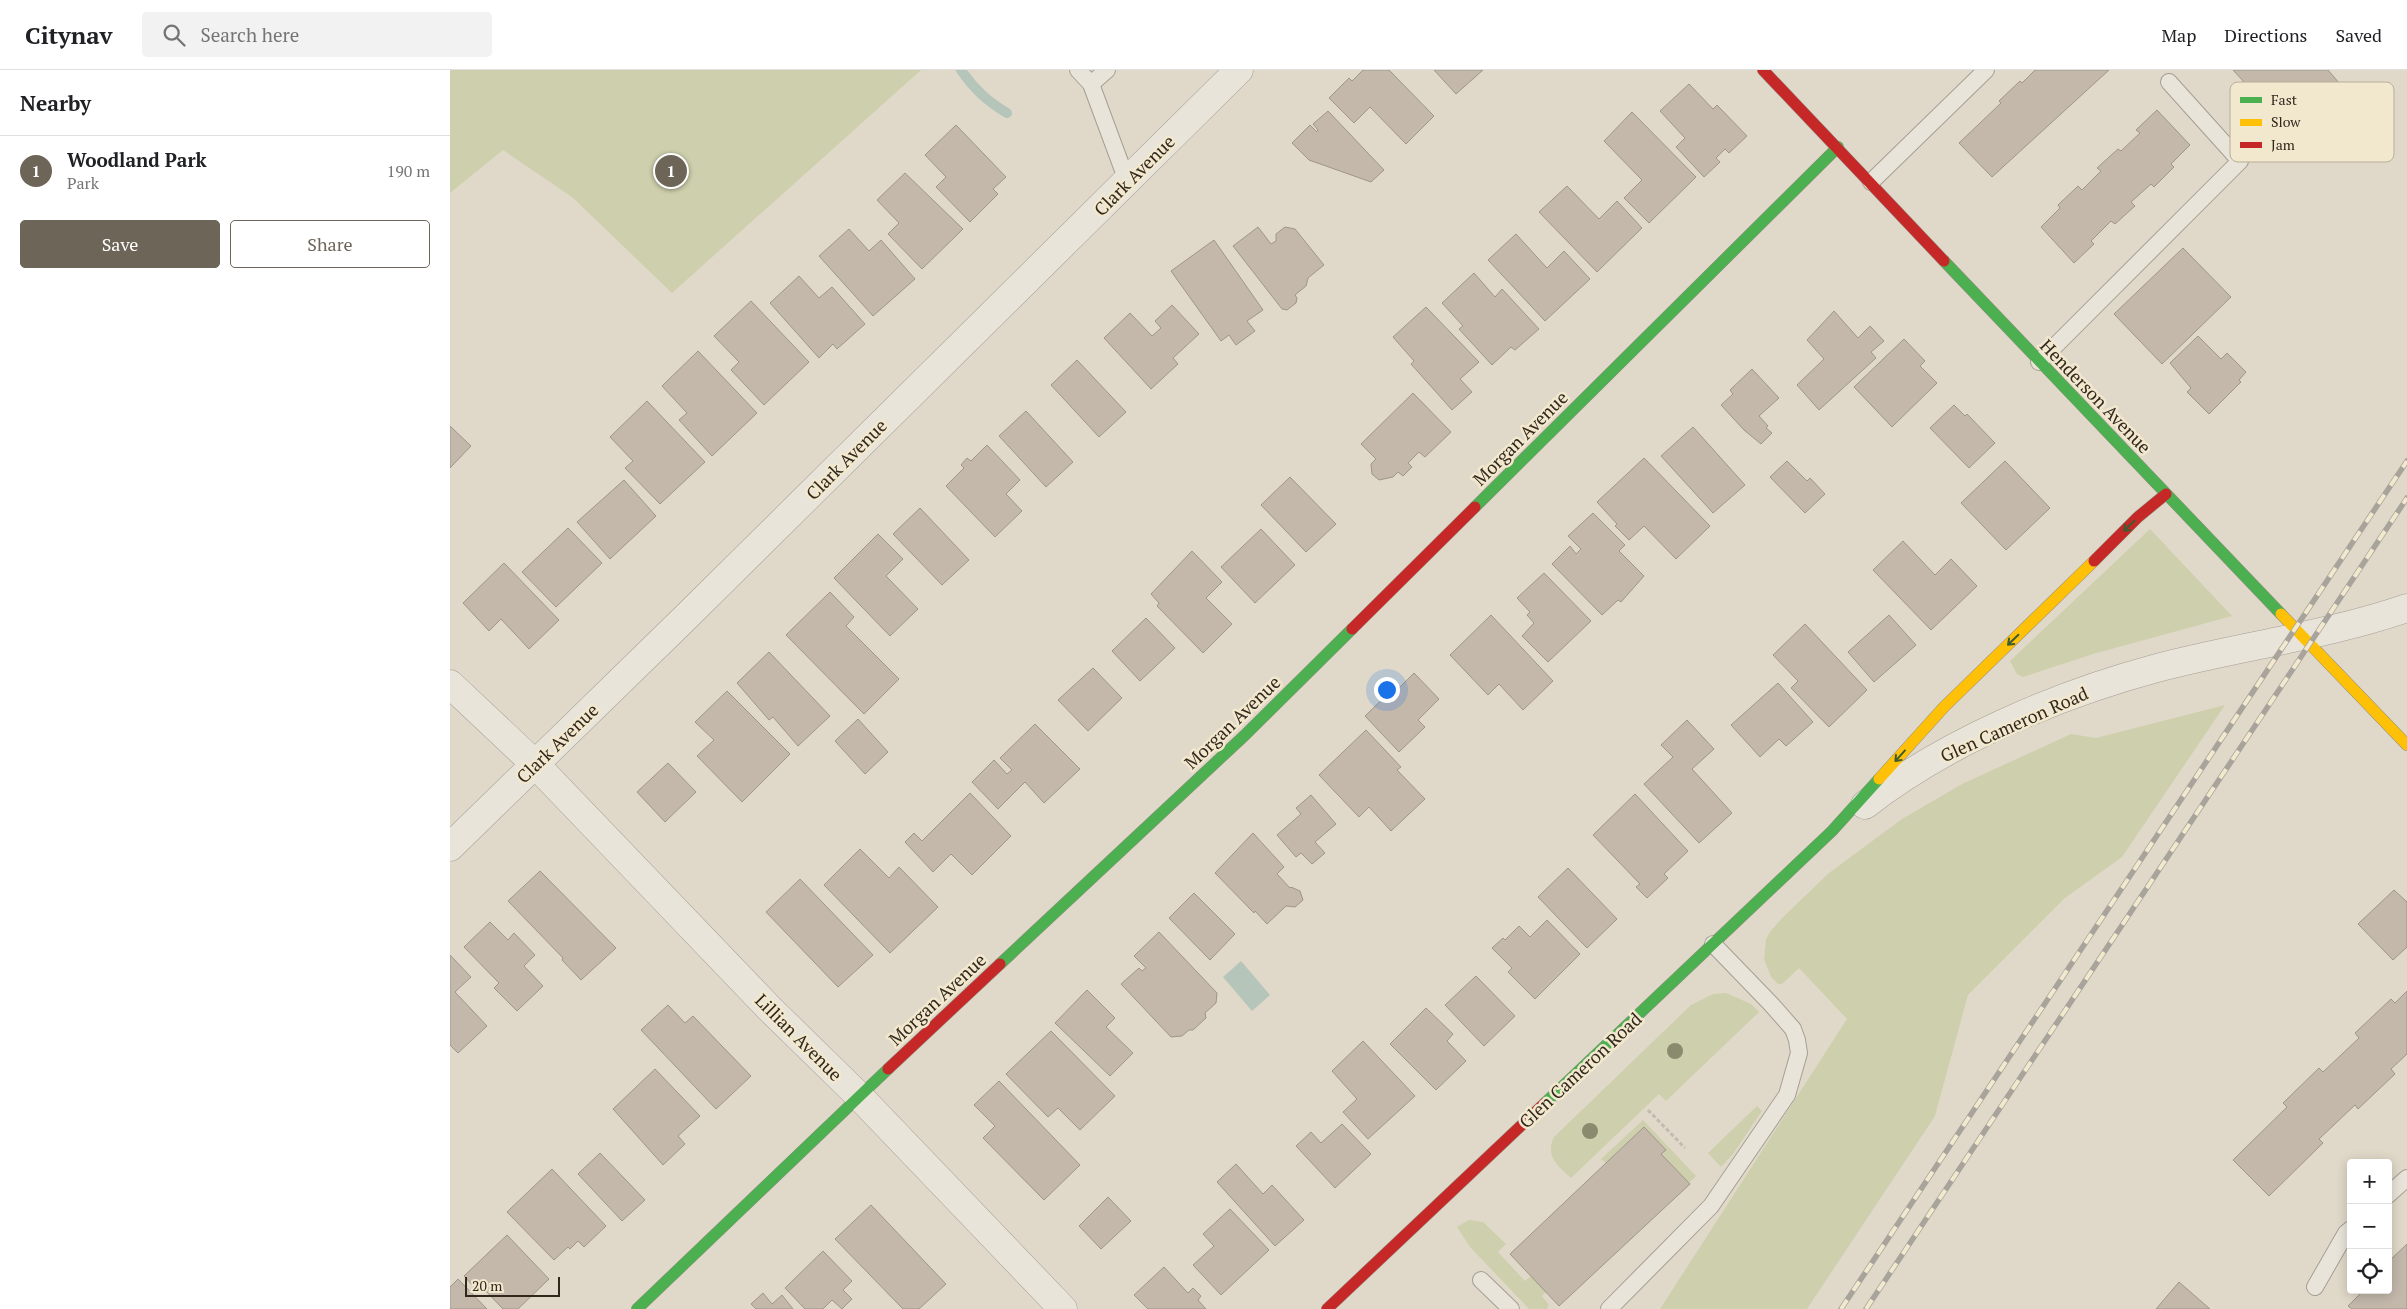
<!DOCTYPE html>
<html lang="en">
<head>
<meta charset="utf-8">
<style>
	:root { --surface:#fff; --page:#f2f2f2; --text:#202124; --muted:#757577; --line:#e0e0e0; --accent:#6e6559 }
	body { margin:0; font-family:"PT Serif",serif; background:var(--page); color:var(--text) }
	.controls { position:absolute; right:15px; bottom:15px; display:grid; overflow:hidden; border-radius:5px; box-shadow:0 2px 12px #0003 }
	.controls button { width:45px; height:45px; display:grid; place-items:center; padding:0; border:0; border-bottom:1px solid var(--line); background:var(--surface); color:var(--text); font:25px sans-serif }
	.scale { position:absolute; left:15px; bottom:12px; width:95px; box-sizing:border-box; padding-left:5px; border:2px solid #31271d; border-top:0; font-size:14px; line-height:18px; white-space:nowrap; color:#31271d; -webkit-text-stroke:4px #f2e8ce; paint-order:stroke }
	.you { position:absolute; left:936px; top:619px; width:18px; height:18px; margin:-12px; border:4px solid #fff; border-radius:50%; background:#1a73e8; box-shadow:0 0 0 8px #1a73e833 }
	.badge { display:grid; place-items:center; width:32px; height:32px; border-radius:50%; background:var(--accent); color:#fff; font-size:16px; font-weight:700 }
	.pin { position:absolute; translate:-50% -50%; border:2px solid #fff; box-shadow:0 1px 5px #0006 }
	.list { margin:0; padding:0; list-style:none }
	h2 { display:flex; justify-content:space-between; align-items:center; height:65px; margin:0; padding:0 20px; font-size:21px }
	h2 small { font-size:16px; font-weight:400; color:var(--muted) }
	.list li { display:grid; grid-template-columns:32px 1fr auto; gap:15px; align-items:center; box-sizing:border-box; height:70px; padding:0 20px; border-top:1px solid var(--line) }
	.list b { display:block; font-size:19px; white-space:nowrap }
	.list p { margin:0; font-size:16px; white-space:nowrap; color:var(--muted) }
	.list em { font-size:16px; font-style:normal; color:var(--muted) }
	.actions { display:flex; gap:10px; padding:15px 20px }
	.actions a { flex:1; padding:11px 0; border:1px solid var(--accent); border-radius:5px; text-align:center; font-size:18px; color:var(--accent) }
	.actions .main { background:var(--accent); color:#fff }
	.icon { flex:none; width:28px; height:28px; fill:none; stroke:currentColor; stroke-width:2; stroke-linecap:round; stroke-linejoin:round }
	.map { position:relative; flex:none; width:1957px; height:1239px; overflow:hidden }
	header { display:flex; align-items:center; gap:30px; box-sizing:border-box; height:70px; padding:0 25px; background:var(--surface); border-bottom:1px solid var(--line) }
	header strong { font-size:24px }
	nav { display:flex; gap:28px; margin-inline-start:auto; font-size:18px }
	.search { width:350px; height:45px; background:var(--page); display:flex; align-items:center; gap:12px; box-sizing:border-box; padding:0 18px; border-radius:5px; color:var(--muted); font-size:19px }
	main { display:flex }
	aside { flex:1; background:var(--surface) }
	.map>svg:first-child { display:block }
	.green { fill:#cecfac }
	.water { fill:#b5c5ba }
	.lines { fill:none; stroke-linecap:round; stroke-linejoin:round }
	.stream { stroke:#b5c5ba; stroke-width:10 }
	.building { fill:#c3b8aa; stroke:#9f9589 }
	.lane-casing { stroke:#a59e93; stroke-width:18 }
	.street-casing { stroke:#a59e93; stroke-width:29 }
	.fast-casing { stroke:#948e83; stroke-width:12 }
	.slow-casing { stroke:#948e83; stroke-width:12 }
	.jam-casing { stroke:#948e83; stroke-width:12 }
	.path { stroke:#c1bbb2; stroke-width:3; stroke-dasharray:4 2.5; stroke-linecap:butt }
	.lane { stroke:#e8e4da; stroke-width:16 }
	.street { stroke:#e8e4da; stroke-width:28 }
	.fast { stroke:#4caf50; stroke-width:11 }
	.slow { stroke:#ffc107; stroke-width:11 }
	.jam { stroke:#c62828; stroke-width:11 }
	.rail-casing { stroke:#a8a39b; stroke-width:5.5 }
	.rail { stroke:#f2e8ce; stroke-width:4; stroke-dasharray:11; stroke-linecap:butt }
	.tree { fill:#898b6f }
	.oneway { stroke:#3c5d31 }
	.labels { text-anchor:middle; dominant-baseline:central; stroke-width:5; stroke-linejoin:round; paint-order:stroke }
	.street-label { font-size:18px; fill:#31271d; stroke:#f2e8ce }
	.key { fill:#f2e8ce; stroke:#b8ae99; stroke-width:1 }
	.key-label { font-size:14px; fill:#31271d }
</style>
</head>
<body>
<header>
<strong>Citynav</strong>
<div class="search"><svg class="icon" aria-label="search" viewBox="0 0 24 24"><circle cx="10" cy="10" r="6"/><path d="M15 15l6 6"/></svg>Search here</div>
<nav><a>Map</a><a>Directions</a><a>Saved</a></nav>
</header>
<main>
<aside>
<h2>Nearby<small></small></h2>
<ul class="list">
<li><span class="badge">1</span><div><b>Woodland Park</b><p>Park</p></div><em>190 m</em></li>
</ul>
<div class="actions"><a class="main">Save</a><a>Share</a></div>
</aside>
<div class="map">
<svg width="1957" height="1239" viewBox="0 0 1957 1239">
	<rect width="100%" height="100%" fill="#e0d9c9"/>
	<path class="green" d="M 0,0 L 471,0 L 222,223 L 122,127 L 53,80 L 0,123 Z
		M 1700,459 L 1782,546 L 1643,584 L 1573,607 L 1567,604 L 1560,591 Z
		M 1775,635 L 1672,787 L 1615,828 L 1518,925 L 1485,1046 L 1357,1239 L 1210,1239 L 1397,949 L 1349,898 L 1332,914 L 1328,914 L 1321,907 L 1314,889 L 1316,869 L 1320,862 L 1332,848 L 1379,803 L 1452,749 L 1512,714 L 1621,664 L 1646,668 Z
		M 1276,923 L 1301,934 L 1309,942 L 1216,1031 L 1209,1024 L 1121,1108 C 1107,1095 1095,1086 1104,1067 L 1241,935 L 1263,924 Z
		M 1307,1036 L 1312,1041 L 1283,1084 L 1271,1097 L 1258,1083 Z
		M 1193,1050 L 1246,1106 L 1239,1113 L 1211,1084 L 1215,1080 L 1194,1057 L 1156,1093 L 1151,1089 Z
		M 1019,1150 L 1033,1152 L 1056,1174 L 1048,1182 L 1075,1211 L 1081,1206 L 1096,1222 L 1092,1226 L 1099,1235 L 1097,1237 L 1098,1239 L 1079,1239 L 1020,1177 L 1007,1157 Z"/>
	<path class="water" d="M 791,891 L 820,925 L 802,941 L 773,907 Z"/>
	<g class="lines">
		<path class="stream" d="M 511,0 C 524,19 537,31 557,43"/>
	</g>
	<path class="building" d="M 913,0 L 939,0 L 984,46 L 956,74 L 920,37 L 904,53 L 879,28 L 899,8 L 902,11 Z
		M 984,0 L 1033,0 L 1006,24 Z
		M 1585,0 L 1659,0 L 1542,107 L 1509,73 L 1551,33 L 1549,31 L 1570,11 L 1572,13 Z
		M 1783,0 L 1878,0 L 1890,14 L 1839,61 Z
		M 1239,14 L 1263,39 L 1267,35 L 1297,66 L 1279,83 L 1275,79 L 1266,88 L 1270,92 L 1254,107 L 1226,77 L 1235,68 L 1210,41 Z
		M 1707,40 L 1740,75 L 1721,94 L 1724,97 L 1704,117 L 1701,114 L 1681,132 L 1685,136 L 1665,154 L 1661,151 L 1641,171 L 1644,174 L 1624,193 L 1591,157 L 1610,138 L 1608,135 L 1628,116 L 1632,120 L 1651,101 L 1647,98 L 1668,79 L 1671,81 L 1690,63 L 1686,60 Z
		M 878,41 L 934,100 L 921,112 L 859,90 L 842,73 L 860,55 L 867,62 L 868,60 L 863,54 Z
		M 1182,42 L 1246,107 L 1199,153 L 1174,128 L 1192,110 L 1154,71 Z
		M 506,55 L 556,107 L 543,119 L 548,124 L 520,152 L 486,117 L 496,107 L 475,85 Z
		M 455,103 L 513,159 L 472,199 L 438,164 L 449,153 L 427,130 Z
		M 1117,116 L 1149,149 L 1167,131 L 1192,158 L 1147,202 L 1089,142 Z
		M 808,157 L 821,174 L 826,171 L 826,164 L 835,157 L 845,159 L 874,195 L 858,208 L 856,216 L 845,225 L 847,228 L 846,233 L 837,240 L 832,239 L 783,176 Z
		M 399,159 L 419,181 L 431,170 L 465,209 L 423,246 L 369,186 Z
		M 1066,164 L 1097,198 L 1114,181 L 1140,209 L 1095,251 L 1038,190 Z
		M 764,170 L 813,240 L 797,251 L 805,261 L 786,275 L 779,265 L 771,271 L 721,201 Z
		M 1733,178 L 1781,227 L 1712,294 L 1664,244 Z
		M 1024,203 L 1045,227 L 1052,219 L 1089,259 L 1065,280 L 1061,277 L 1042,295 L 1009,259 L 1013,256 L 992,233 Z
		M 349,206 L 369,228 L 382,217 L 415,254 L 387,279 L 383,274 L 369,288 L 320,233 Z
		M 301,231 L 359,292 L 314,335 L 281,300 L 289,292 L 264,266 Z
		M 722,235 L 749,264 L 723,288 L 728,294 L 701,319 L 654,268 L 680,243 L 702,266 L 711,258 L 705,251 Z
		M 976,237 L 1029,292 L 1010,309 L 1022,322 L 1002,340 L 961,294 L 964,291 L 943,267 Z
		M 1384,241 L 1408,268 L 1420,256 L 1434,271 L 1421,282 L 1426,288 L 1369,340 L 1347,315 L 1374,289 L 1357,270 Z
		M 1748,266 L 1771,289 L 1777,283 L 1796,302 L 1789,310 L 1791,312 L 1759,344 L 1737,322 L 1741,318 L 1720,293 Z
		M 1454,269 L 1475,291 L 1470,296 L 1487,313 L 1442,357 L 1404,317 Z
		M 248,281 L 307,343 L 262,386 L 229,350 L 237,343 L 212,316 Z
		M 627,290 L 676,342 L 649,367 L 601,315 Z
		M 1302,299 L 1329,328 L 1309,346 L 1318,356 L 1316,358 L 1322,363 L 1311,374 L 1294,360 L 1271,335 L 1283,324 L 1280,320 Z
		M 963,323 L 1001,362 L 975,387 L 969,382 L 958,393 L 962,397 L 953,406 L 948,402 L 943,407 L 929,410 L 922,404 L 921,394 L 926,389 L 911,374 Z
		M 197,331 L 255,392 L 210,434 L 175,398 L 183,391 L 160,367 Z
		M 1504,335 L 1515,346 L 1517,344 L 1545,373 L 1519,398 L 1480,358 Z
		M 576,341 L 623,392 L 596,417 L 549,366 Z
		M 0,356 L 21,376 L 0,398 Z
		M 1243,357 L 1295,415 L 1263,443 L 1211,386 Z
		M 537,375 L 570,410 L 556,424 L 572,441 L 545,467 L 496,416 L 514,398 L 511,395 L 517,388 L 521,391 Z
		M 1194,388 L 1260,456 L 1226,489 L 1194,456 L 1179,470 L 1165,456 L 1167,454 L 1147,432 Z
		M 1337,391 L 1357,411 L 1360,408 L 1375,424 L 1355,443 L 1320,407 Z
		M 1555,391 L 1600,438 L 1556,480 L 1511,433 Z
		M 840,407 L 886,454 L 856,482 L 811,435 Z
		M 174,410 L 206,446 L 160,489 L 127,452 Z
		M 470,438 L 519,490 L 492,515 L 443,464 Z
		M 1143,443 L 1175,475 L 1169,481 L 1194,506 L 1171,532 L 1168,530 L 1152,545 L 1102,494 L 1120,476 L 1126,484 L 1131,479 L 1118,466 Z
		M 118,458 L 152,493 L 106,537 L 72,502 Z
		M 811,459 L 845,495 L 805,533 L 771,497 Z
		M 428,464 L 453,489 L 436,506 L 468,539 L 440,566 L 384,508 Z
		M 1453,471 L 1485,505 L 1501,489 L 1527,516 L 1481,560 L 1423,500 Z
		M 742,481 L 772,512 L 756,528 L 782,554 L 753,583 L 707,536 L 709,533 L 701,524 Z
		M 54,493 L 109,550 L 79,579 L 51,549 L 39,561 L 13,533 Z
		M 1094,503 L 1141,551 L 1098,592 L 1072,566 L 1084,553 L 1077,545 L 1080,542 L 1067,528 Z
		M 380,522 L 404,547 L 396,556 L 449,609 L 414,644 L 336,565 Z
		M 1041,545 L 1103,611 L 1073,640 L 1049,614 L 1038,625 L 1000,585 Z
		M 1439,545 L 1466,575 L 1424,612 L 1398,582 Z
		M 696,548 L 725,578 L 690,611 L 662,581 Z
		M 1355,554 L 1417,620 L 1379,657 L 1341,618 L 1348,611 L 1323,585 Z
		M 319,582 L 380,646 L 348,676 L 323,647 L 319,650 L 287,613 Z
		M 643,598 L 672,628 L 638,661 L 608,630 Z
		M 964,603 L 989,629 L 968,650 L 975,657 L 949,682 L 915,646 L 940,622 L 942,625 Z
		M 1328,613 L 1363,652 L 1336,676 L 1329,669 L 1310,687 L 1281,655 Z
		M 277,621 L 340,684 L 292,732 L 247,686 L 264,670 L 245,652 Z
		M 408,649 L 438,682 L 415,704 L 385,671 Z
		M 1237,650 L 1264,679 L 1242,699 L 1282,743 L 1249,773 L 1194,714 L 1223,687 L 1211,675 Z
		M 585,654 L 630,699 L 594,733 L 575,712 L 548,739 L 522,712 L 544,690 L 557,704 L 562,700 L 550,688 Z
		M 916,660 L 951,697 L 947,700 L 975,729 L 941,761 L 919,737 L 909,747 L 869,705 Z
		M 218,693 L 246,722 L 215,752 L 187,722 Z
		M 520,723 L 561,766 L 522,805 L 501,784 L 483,802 L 455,772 L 464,763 L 472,771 Z
		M 1185,724 L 1238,781 L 1214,804 L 1218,808 L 1197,828 L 1186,817 L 1190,814 L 1143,765 Z
		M 861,725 L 886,754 L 865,772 L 875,783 L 862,794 L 851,783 L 846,787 L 827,765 L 851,744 L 846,738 Z
		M 803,763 L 834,797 L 827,804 L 840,818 L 841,817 L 850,821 L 853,830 L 845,837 L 836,836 L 817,854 L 805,841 L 804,843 L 765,803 Z
		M 410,779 L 439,808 L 449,797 L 488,837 L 440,883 L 374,815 Z
		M 1118,798 L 1167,849 L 1137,878 L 1088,827 Z
		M 90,801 L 166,878 L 131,910 L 112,890 L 113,888 L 58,831 Z
		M 350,809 L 423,885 L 388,917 L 316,842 Z
		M 1944,820 L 1957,832 L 1957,877 L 1943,890 L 1908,854 Z
		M 744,823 L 785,864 L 760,890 L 719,848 Z
		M 1097,850 L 1130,884 L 1085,929 L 1058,902 L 1062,898 L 1042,878 L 1053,868 L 1055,870 L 1069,856 L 1080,867 Z
		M 40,852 L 58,870 L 64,863 L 85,885 L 74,896 L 93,916 L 67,941 L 44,918 L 49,913 L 14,877 Z
		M 709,862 L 767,923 L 766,933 L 755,943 L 756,948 L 743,960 L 739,960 L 732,966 L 721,967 L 671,914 L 689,898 L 692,901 L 696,898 L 684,886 Z
		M 0,885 L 21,907 L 5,922 L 37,956 L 8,983 L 0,975 Z
		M 1026,906 L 1065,946 L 1034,976 L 995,935 Z
		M 637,920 L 665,948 L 656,957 L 683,983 L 660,1006 L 605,953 Z
		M 1957,921 L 1957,984 L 1941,999 L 1945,1004 L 1908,1039 L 1905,1035 L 1869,1069 L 1873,1073 L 1819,1126 L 1783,1090 L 1837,1037 L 1833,1033 L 1869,998 L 1873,1002 L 1909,968 L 1905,963 L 1941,929 L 1945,933 Z
		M 218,935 L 235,953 L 243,946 L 301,1006 L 266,1039 L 191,960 Z
		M 976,938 L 1003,964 L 997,971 L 1016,991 L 986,1020 L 940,974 Z
		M 601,961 L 665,1026 L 630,1060 L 608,1038 L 598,1047 L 556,1004 Z
		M 913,971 L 965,1026 L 918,1069 L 893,1042 L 907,1029 L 882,1001 Z
		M 205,999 L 250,1046 L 228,1066 L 235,1074 L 213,1095 L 163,1039 Z
		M 549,1011 L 630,1095 L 594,1130 L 533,1068 L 545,1056 L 524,1035 Z
		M 892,1054 L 921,1084 L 885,1118 L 846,1076 L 861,1062 L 871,1073 Z
		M 1194,1057 L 1216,1080 L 1211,1084 L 1240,1114 L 1109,1236 L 1060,1184 Z
		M 150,1083 L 195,1130 L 172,1151 L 128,1104 Z
		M 786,1094 L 813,1124 L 822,1115 L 854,1150 L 825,1176 L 767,1112 Z
		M 102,1099 L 156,1156 L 134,1177 L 128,1171 L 120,1179 L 118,1177 L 104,1190 L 57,1142 Z
		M 658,1127 L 681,1151 L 651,1179 L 629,1156 Z
		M 421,1135 L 496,1214 L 469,1239 L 453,1239 L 385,1169 Z
		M 780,1139 L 819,1180 L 771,1225 L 743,1195 L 764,1176 L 753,1164 Z
		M 57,1165 L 99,1209 L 68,1239 L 53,1239 L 32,1217 L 28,1221 L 14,1206 Z
		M 1957,1174 L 1957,1239 L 1902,1239 L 1898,1236 L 1914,1220 L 1938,1220 L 1938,1192 Z
		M 373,1181 L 402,1211 L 393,1220 L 402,1229 L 392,1239 L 382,1230 L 373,1239 L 355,1239 L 335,1218 Z
		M 714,1197 L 738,1223 L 743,1218 L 751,1226 L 748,1230 L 756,1239 L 698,1239 L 684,1225 Z
		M 8,1209 L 37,1239 L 0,1239 L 0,1217 Z
		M 1729,1212 L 1760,1239 L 1706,1239 Z
		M 313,1223 L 322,1234 L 332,1225 L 343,1239 L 306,1239 L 301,1234 Z"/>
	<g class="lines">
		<g class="lane-casing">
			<path id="lane" d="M 628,0 L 641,14
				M 657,0 L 641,14 L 677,111
				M 1421,112 L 1536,0
				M 1589,292 L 1790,91 L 1719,12
				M 1938,1125 L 1957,1108
				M 1031,1210 L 1061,1239
				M 1865,1217 L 1896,1163 L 1901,1159
				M 1159,1239 L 1261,1136 L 1337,1025 L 1349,983 L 1347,970 L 1343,959 L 1321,934 L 1263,874"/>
		</g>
		<g class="street-casing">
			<path id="street" d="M 0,614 L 85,694 L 319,938 L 409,1026 L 613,1239
				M 1415,735 C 1495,672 1610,624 1707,598 C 1790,576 1876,566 1957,538
				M 0,777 L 235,548 L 789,0"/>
		</g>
		<g class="fast-casing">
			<path id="fast" d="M 1494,191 L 1831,544
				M 1025,437 L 1388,77
				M 550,894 L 795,665 L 902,559
				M 1095,1033 L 1382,761 L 1429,709
				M 187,1239 L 438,999"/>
		</g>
		<g class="slow-casing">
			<path id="slow" d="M 1831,544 L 1957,675
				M 1429,709 L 1494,637 L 1644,491"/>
		</g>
		<g class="jam-casing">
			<path id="jam" d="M 1313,0 L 1494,191
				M 1644,491 L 1688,447 L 1716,424
				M 902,559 L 1025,437
				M 438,999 L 550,894
				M 877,1239 L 1095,1033"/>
		</g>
		<path class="path" d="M 1198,1040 L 1235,1078"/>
		<use href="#lane" class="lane"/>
		<use href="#street" class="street"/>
		<use href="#fast" class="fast"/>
		<use href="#slow" class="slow"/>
		<use href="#jam" class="jam"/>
		<g class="rail-casing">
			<path id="rail" d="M 1391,1239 L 1957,391
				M 1416,1239 L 1957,428"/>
		</g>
		<use href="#rail" class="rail"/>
	</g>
	<g class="tree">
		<circle cx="1225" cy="981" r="8"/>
		<circle cx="1140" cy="1061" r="8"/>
	</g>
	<defs><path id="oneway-shaft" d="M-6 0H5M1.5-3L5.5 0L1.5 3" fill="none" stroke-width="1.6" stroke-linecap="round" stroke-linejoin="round" transform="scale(1.25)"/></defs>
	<g class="oneway">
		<use href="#oneway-shaft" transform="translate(1679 456) rotate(136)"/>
		<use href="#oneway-shaft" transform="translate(1563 570) rotate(136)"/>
		<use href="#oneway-shaft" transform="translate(1450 686) rotate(132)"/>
	</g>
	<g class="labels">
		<g class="street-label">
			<text transform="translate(684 105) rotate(-45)">Clark Avenue</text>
			<text transform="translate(1646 326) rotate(46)">Henderson Avenue</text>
			<text transform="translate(1070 368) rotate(-45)">Morgan Avenue</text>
			<text transform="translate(396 389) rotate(-45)">Clark Avenue</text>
			<text transform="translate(782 652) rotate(-44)">Morgan Avenue</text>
			<text transform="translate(1564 654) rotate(-24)">Glen Cameron Road</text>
			<text transform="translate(107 673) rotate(-44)">Clark Avenue</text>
			<text transform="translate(487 929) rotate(-43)">Morgan Avenue</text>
			<text transform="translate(349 967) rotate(45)">Lillian Avenue</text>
			<text transform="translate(1130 1000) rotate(-43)">Glen Cameron Road</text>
		</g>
	</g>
	<rect x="1780" y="12" width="164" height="80" rx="8" class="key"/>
	<rect x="1790" y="27" width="22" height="6" fill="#4caf50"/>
	<rect x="1790" y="49" width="22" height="7" fill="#ffc107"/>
	<rect x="1790" y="72" width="22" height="6" fill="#c62828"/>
	<g class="key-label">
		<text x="1821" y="35">Fast</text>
		<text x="1821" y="57">Slow</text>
		<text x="1821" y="80">Jam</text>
	</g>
</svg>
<div class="controls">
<button>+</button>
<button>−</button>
<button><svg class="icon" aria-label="locate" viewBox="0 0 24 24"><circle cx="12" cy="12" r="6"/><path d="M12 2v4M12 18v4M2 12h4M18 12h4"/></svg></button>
</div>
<div class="scale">20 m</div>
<div class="you"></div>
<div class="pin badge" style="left:221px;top:101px">1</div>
</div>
</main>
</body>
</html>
